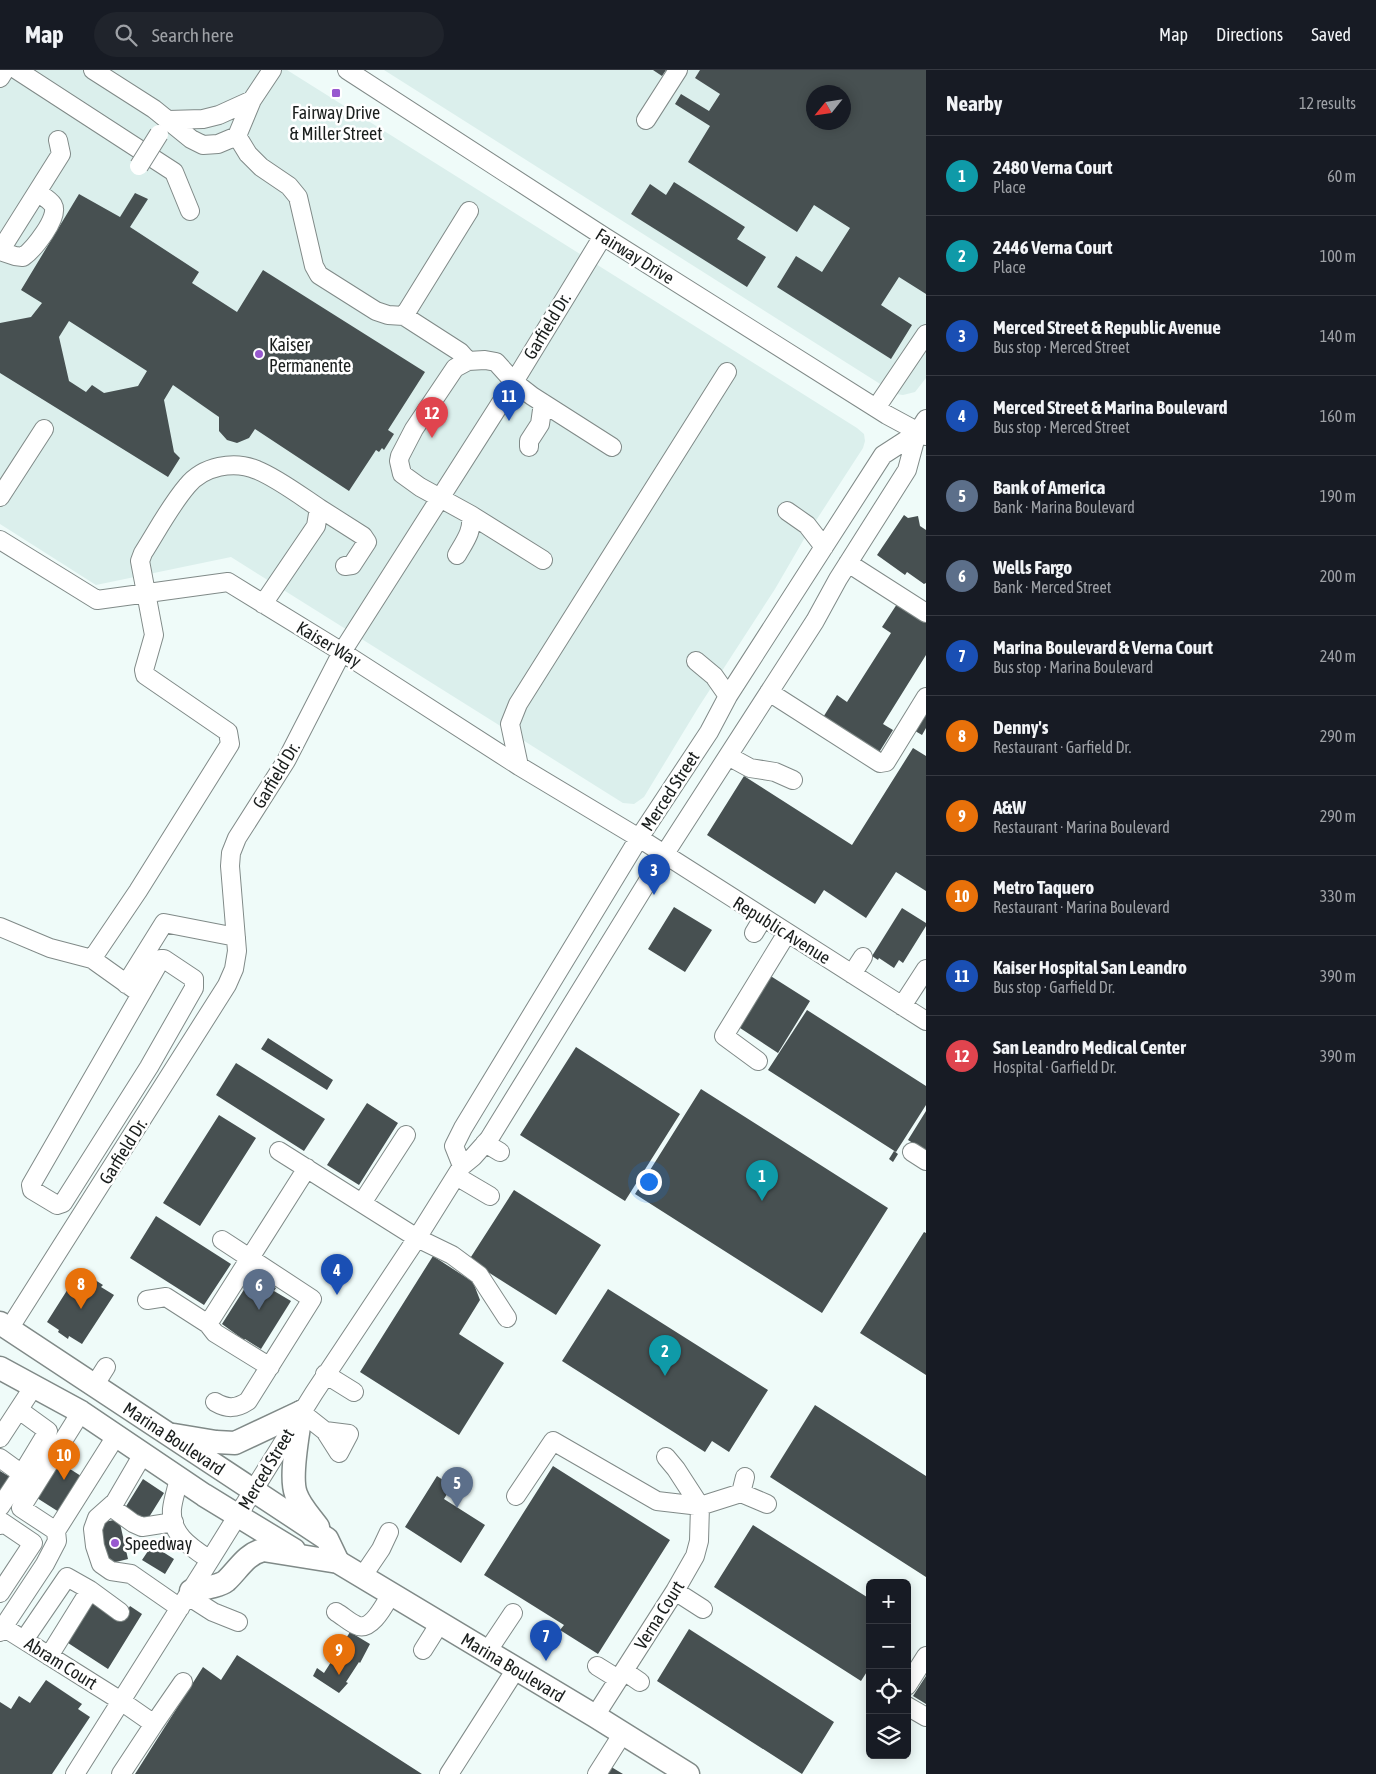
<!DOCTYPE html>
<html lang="en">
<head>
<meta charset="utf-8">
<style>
	:root { --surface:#171b24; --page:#20242c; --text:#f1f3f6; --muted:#9ea1a6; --line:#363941; --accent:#9859cf }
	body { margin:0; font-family:"Asap Condensed",sans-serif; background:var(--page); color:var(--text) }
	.controls { position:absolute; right:15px; bottom:15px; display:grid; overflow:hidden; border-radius:8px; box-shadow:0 2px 12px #0003 }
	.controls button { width:45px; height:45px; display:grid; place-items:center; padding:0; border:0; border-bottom:1px solid var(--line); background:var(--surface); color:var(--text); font:25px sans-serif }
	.compass { position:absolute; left:806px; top:15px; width:45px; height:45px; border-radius:50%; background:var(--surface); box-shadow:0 2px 12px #0003; rotate:240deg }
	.you { position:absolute; left:648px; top:1111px; width:18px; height:18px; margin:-12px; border:4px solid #fff; border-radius:50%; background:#1a73e8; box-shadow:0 0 0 8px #1a73e833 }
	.badge { display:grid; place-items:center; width:32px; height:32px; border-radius:50%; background:var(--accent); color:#fff; font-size:16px; font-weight:700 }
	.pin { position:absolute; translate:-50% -41px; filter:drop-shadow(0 1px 2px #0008) }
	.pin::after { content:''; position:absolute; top:26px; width:18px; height:15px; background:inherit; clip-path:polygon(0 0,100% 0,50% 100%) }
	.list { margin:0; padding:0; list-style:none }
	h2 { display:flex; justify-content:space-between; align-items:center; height:65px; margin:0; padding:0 20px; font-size:21px }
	h2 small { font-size:16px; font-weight:400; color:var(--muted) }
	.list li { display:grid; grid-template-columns:32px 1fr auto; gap:15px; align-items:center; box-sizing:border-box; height:80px; padding:0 20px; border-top:1px solid var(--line) }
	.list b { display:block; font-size:19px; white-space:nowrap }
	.list p { margin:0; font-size:16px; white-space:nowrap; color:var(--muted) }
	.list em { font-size:16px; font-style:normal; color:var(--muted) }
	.icon { flex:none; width:28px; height:28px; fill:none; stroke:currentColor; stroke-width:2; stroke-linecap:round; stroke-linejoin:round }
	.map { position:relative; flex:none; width:926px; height:1704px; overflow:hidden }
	header { display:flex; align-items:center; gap:30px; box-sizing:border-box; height:70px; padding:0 25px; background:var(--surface); border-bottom:1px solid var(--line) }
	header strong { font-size:24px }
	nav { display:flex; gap:28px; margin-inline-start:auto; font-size:18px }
	.search { width:350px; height:45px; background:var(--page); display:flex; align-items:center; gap:12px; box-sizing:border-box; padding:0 18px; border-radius:28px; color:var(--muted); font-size:19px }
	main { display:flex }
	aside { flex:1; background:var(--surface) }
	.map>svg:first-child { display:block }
	.built { fill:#dbefec; fill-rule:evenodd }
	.building { fill:#475051; fill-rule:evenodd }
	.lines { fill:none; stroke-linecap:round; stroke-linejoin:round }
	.minor-casing { stroke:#808a88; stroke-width:20 }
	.major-casing { stroke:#808a88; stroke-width:25 }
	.minor { stroke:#fff; stroke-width:18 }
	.major { stroke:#fff; stroke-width:22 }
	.minor-bridge-casing { stroke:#808a88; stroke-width:20; stroke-linecap:butt }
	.minor-bridge { stroke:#fff; stroke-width:18 }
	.poi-dot { fill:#9859cf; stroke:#fff; stroke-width:2 }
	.labels { text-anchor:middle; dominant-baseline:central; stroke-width:5; stroke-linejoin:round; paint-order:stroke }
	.poi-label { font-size:18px; fill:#1a1e1d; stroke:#fff; text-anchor:start }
	.street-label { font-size:18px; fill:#1a1e1d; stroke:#fff }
</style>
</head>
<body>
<header>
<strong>Map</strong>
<div class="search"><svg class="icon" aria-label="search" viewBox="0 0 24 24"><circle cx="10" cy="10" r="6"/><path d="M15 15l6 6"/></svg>Search here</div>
<nav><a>Map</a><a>Directions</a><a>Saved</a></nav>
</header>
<main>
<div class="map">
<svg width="926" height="1704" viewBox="0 0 926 1704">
	<rect width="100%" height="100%" fill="#effbf9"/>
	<path class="built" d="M 0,0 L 287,0 L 857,358 L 864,364 L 865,371 L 863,378 L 804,469 L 775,519 L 698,638 L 644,727 L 634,734 L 623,733 L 231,487 L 96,515 L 0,454 Z
		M 384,0 L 926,0 L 926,308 L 915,322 L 903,325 L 896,324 ZM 814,22 L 844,22 L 844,52 L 814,52 Z"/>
	<path class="building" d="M 653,0 L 666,0 L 662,6 Z
		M 700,0 L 926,0 L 926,224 L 899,207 L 881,235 L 912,255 L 891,289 L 777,217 L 796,186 L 822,202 L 850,158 L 814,135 L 797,162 L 688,92 L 710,56 L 675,34 L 681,24 L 709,41 L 720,24 L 695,8 ZM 814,22 L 844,22 L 844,52 L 814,52 Z
		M 674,112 L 745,157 L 737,169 L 766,187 L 747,217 L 631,144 L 650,114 L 666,125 Z
		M 135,123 L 148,129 L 130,157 L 199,202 L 192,213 L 237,242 L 263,200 L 425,302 L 388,360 L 394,364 L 384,380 L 382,378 L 379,382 L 376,380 L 349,421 L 255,359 L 249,368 L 237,373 L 227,370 L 219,361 L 219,347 L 173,315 L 164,330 L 174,382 L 180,388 L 168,407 L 0,303 L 0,253 L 31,247 L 42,233 L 21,220 L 79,124 L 120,147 ZM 69,251 L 147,301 L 138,316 L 104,323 L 92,315 L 86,322 L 69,311 L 59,267 Z
		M 904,445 L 908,448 L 918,446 L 920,456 L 926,460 L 926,513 L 924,514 L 907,502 L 905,505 L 877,485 Z
		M 897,534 L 926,553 L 926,585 L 883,654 L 893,660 L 878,684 L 822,649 L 837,625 L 847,632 L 891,563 L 882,557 Z
		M 926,633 L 926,658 L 922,665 L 910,658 Z
		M 913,678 L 926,686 L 926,821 L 896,802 L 866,848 L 824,820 L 815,834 L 707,765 L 744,706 L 852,775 Z
		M 674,837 L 712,860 L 685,902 L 648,879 Z
		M 902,838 L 926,853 L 926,856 L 903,893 L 899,890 L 894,898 L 879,888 L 878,890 L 872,886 Z
		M 769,905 L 810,931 L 778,983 L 737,956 Z
		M 807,940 L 926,1016 L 926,1035 L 896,1082 L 768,1000 Z
		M 268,968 L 333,1010 L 327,1020 L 261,979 Z
		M 576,977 L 680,1044 L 625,1131 L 520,1065 Z
		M 236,993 L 325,1049 L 304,1081 L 216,1025 Z
		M 701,1019 L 888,1138 L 822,1243 L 635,1124 Z
		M 367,1033 L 398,1053 L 359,1115 L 327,1095 Z
		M 926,1041 L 926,1081 L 908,1070 Z
		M 219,1045 L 256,1068 L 200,1156 L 163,1133 Z
		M 894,1081 L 898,1084 L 893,1092 L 889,1089 Z
		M 514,1120 L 601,1175 L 556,1245 L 469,1190 Z
		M 156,1146 L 231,1194 L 204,1235 L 130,1188 Z
		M 924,1162 L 926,1163 L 926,1305 L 860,1263 Z
		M 433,1186 L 473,1212 L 480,1230 L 459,1264 L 504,1293 L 459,1365 L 360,1302 Z
		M 78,1203 L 91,1211 L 92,1208 L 103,1215 L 101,1217 L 114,1225 L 82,1274 L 69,1266 L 68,1269 L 58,1262 L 59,1260 L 47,1252 Z
		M 252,1207 L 266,1216 L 267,1213 L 276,1218 L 274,1221 L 291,1231 L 261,1279 L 245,1269 L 244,1270 L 222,1254 Z
		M 608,1219 L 768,1320 L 729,1382 L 712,1371 L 705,1382 L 562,1291 Z
		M 815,1335 L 926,1406 L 926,1507 L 770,1407 Z
		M 59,1392 L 81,1406 L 59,1442 L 37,1428 Z
		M 553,1396 L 670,1470 L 598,1584 L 560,1560 L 564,1555 L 484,1505 Z
		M 0,1401 L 10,1407 L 0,1423 Z
		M 437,1406 L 452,1416 L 444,1429 L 485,1455 L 461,1493 L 405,1457 Z
		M 143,1409 L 164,1423 L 146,1452 L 125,1438 Z
		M 119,1449 L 128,1489 L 108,1494 L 99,1453 Z
		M 753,1455 L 870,1529 L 870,1597 L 861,1611 L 714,1517 Z
		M 152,1475 L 174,1489 L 165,1504 L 142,1490 Z
		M 90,1531 L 121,1551 L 130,1536 L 142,1544 L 108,1599 L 65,1571 Z
		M 689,1559 L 834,1652 L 802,1704 L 657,1611 Z
		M 350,1562 L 370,1574 L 360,1593 L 359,1592 L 346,1612 L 348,1613 L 339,1623 L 313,1606 L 317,1598 L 324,1603 Z
		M 237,1585 L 422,1704 L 135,1704 L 203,1597 L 221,1610 Z
		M 926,1606 L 926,1634 L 913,1626 Z
		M 46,1610 L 82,1634 L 78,1639 L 90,1647 L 52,1704 L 0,1704 L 0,1632 L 11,1639 L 19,1626 L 30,1633 Z
		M 608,1695 L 623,1704 L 602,1704 Z"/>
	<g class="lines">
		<g class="minor-casing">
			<path id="minor" d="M 17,0 L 174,102 L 190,141
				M 93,0 L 154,39 L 191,69 L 203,75 L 218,74 L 237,66 L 252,30 L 272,0
				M 347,0 L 603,166 L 887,345 L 926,366
				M 0,8 L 5,0
				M 168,50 L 203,49 L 219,45 L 252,30
				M 646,50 L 678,0
				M 237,66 L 248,84 L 261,97 L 289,116 L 298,127 L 314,196 L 319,205 L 376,241 L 388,245 L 404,246 L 460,282 L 468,291
				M 0,181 L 61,84 L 58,70
				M 0,181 L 15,186 L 23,187 C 33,180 60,147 53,135 C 49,129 42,126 37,122
				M 404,246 L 469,141
				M 876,338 L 926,264
				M 529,377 L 529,371 L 540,354 L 543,333
				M 0,427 L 44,359
				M 319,438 L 363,466 L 367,472 L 352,495 L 345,496
				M 787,441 L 807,455 L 824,477
				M 0,470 L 97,530 L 228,512 L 342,582 L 519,696 L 639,768 L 926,951
				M 457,485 C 465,471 473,461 471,445
				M 543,490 L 471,445 L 420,417 L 402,404 L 399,391 L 400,386 L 414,359 L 455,298 L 468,291 L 485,290 L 496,292 L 514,312 L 532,326 L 612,377
				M 848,493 L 926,543
				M 696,591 L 714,606 L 728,626
				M 769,622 L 880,693 L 886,692 L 926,627
				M 728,686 L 750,698 L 775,702 L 793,710
				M 519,696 L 510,654 L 518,634 L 727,302
				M 0,857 L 50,878 L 92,889
				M 754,863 L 763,848
				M 852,904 L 863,887
				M 126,914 L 164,853 L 236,867
				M 141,924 L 161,889 L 164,889 L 194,909 L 194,918 L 149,997 L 63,1133 L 57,1135 L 32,1120 L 31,1115 L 141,924 L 92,889 L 138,821 L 230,674 L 228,662 L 145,605 L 144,600 L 154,565 L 140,491 L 143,483 C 157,461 170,436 187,416 C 203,396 234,390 257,400 C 277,408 301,426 319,438 L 316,456 L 263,534
				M 902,936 L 926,899
				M 758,991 L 724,966 L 787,863
				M 485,1073 L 500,1082
				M 279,1081 L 417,1168 L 452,1185 L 479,1205 L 507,1248
				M 912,1082 L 926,1091
				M 462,1096 L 454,1076 L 463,1058 L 639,768 L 709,662 L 728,626 L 883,385 L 917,363
				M 456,1106 L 490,1126
				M 362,1133 L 406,1065
				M 147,1230 L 166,1227 L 208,1254 L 215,1263 L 270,1297
				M 208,1254 L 307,1098
				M 9,1259 L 227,915 L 234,899 L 237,881 L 230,796 L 231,783 L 237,768 L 286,691 L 342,582 L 514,312 L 603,166
				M 325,1304 L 354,1322
				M 94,1316 L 106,1297
				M 215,1332 C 227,1339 236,1339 248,1331 L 312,1229 L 222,1170
				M 19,1340 L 48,1361 L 22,1404
				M 301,1342 L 325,1361 L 339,1383 L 349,1364 L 325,1361
				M 0,1368 L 34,1316
				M 143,1384 L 115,1432 L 97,1448 L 93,1459 L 95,1476 L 101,1494 L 111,1501 L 131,1504 L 180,1538
				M 0,1388 L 22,1404 L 0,1437
				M 179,1408 C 177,1418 173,1429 172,1439 C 170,1465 192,1478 210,1490
				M 741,1423 L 767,1434
				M 516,1426 L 553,1371 L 657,1431 L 700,1436 L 741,1423 L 745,1407
				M 111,1437 L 133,1453 L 142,1457 L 174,1452
				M 0,1455 L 2,1452 L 33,1473 L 0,1523
				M 56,1461 L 21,1438 L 81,1342
				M 362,1507 L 381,1479 L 389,1462
				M 90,1520 L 120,1542
				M 675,1521 L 703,1539
				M 188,1526 L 213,1542 L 238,1552
				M 336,1542 C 343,1546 349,1552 356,1555 C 371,1563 385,1534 391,1524
				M 0,1555 L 121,1631 L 154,1654 L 121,1704
				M 0,1562 L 45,1494 L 57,1471 L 56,1461 L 116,1366
				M 24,1570 L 67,1507 L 90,1520 L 49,1586
				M 423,1580 L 440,1553
				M 487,1582 L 513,1543
				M 597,1596 L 618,1609
				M 624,1601 L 640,1612
				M 907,1616 L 926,1586
				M 907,1636 L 926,1647
				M 595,1646 L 675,1521 L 695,1486 L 699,1471 L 700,1436 L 676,1399 L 666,1387
				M 154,1654 L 183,1612
				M 75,1704 L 210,1490 L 314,1323 L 417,1168 L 462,1096 L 473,1087 L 489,1069 L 664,785 L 815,551 L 838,509 L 907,400 L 917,363 L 926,349
				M 449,1704 L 516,1599
				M 597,1704 L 623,1663"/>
		</g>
		<g class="major-casing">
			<g id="major">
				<path id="s1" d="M 0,1253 L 327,1469 L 338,1492"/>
				<path d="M 0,1298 L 81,1342 L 204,1425 L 294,1480"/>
				<path d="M 301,1342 C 299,1362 289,1406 296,1424 C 300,1436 310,1446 318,1457"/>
				<path d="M 174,1365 L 216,1372 L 235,1373 L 301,1342"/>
				<path id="s2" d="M 191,1521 C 200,1519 220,1516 226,1511 C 238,1500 246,1484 263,1480 L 338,1492 L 595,1646 L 688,1704"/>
			</g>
		</g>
		<use href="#minor" class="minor"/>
		<use href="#major" class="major"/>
		<g class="minor-bridge-casing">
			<path id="minor-bridge" d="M 139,96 L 159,64"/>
		</g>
		<use href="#minor-bridge" class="minor-bridge"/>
	</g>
	<g class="poi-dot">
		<rect x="331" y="18" width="10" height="10" rx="2.5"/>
		<circle cx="259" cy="284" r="5"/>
		<circle cx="115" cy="1473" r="5"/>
	</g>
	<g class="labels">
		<g class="poi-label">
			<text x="336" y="42" text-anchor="middle">Fairway Drive<tspan x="336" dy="21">&amp; Miller Street</tspan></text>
			<text x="269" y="274">Kaiser<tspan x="269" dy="21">Permanente</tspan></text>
			<text x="125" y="1473">Speedway</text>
		</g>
		<g class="street-label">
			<text transform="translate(635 186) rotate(32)">Fairway Drive</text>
			<text transform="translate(547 256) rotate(-59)">Garfield Dr.</text>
			<text transform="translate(329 574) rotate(31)">Kaiser Way</text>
			<text transform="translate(276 705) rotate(-59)">Garfield Dr.</text>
			<text transform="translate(670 721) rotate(-57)">Merced Street</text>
			<text transform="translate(782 860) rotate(32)">Republic Avenue</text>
			<text transform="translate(123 1081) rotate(-58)">Garfield Dr.</text>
			<text stroke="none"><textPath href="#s1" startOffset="209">Marina Boulevard</textPath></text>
			<text transform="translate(266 1399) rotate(-59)">Merced Street</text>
			<text transform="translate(659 1545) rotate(-58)">Verna Court</text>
			<text transform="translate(61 1593) rotate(32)">Abram Court</text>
			<text stroke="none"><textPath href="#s2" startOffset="366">Marina Boulevard</textPath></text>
		</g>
	</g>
</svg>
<div class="controls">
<button>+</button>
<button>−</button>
<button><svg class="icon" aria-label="locate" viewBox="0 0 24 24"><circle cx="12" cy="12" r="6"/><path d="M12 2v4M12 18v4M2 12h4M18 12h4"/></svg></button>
<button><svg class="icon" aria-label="layers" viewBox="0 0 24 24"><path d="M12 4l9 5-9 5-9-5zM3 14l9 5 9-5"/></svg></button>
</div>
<svg class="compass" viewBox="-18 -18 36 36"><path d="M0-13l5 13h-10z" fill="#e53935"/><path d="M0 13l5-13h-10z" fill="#9ea1a6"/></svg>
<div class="you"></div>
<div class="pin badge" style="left:762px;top:1131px;background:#0f9aa8">1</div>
<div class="pin badge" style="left:665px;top:1306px;background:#0f9aa8">2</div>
<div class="pin badge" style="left:654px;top:825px;background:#1a4fb4">3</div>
<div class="pin badge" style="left:337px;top:1225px;background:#1a4fb4">4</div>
<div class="pin badge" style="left:457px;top:1438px;background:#5c6f8a">5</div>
<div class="pin badge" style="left:259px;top:1240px;background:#5c6f8a">6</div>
<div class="pin badge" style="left:546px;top:1591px;background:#1a4fb4">7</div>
<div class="pin badge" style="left:81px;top:1239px;background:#e8710a">8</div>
<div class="pin badge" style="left:339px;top:1605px;background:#e8710a">9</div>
<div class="pin badge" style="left:64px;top:1410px;background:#e8710a">10</div>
<div class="pin badge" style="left:509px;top:351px;background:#1a4fb4">11</div>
<div class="pin badge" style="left:432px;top:368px;background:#e0444e">12</div>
</div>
<aside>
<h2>Nearby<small>12 results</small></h2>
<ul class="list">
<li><span class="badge" style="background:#0f9aa8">1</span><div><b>2480 Verna Court</b><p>Place</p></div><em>60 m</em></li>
<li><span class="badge" style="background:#0f9aa8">2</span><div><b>2446 Verna Court</b><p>Place</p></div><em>100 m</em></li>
<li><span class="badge" style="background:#1a4fb4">3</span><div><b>Merced Street &amp; Republic Avenue</b><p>Bus stop · Merced Street</p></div><em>140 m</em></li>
<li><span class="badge" style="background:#1a4fb4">4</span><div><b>Merced Street &amp; Marina Boulevard</b><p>Bus stop · Merced Street</p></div><em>160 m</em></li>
<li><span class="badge" style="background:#5c6f8a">5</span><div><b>Bank of America</b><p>Bank · Marina Boulevard</p></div><em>190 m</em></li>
<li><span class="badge" style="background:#5c6f8a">6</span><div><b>Wells Fargo</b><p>Bank · Merced Street</p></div><em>200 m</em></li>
<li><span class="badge" style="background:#1a4fb4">7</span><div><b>Marina Boulevard &amp; Verna Court</b><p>Bus stop · Marina Boulevard</p></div><em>240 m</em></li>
<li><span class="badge" style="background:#e8710a">8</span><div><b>Denny's</b><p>Restaurant · Garfield Dr.</p></div><em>290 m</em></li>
<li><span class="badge" style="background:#e8710a">9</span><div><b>A&amp;W</b><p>Restaurant · Marina Boulevard</p></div><em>290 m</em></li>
<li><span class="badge" style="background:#e8710a">10</span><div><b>Metro Taquero</b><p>Restaurant · Marina Boulevard</p></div><em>330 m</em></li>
<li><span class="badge" style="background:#1a4fb4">11</span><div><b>Kaiser Hospital San Leandro</b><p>Bus stop · Garfield Dr.</p></div><em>390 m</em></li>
<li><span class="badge" style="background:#e0444e">12</span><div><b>San Leandro Medical Center</b><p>Hospital · Garfield Dr.</p></div><em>390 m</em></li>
</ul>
</aside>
</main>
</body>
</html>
